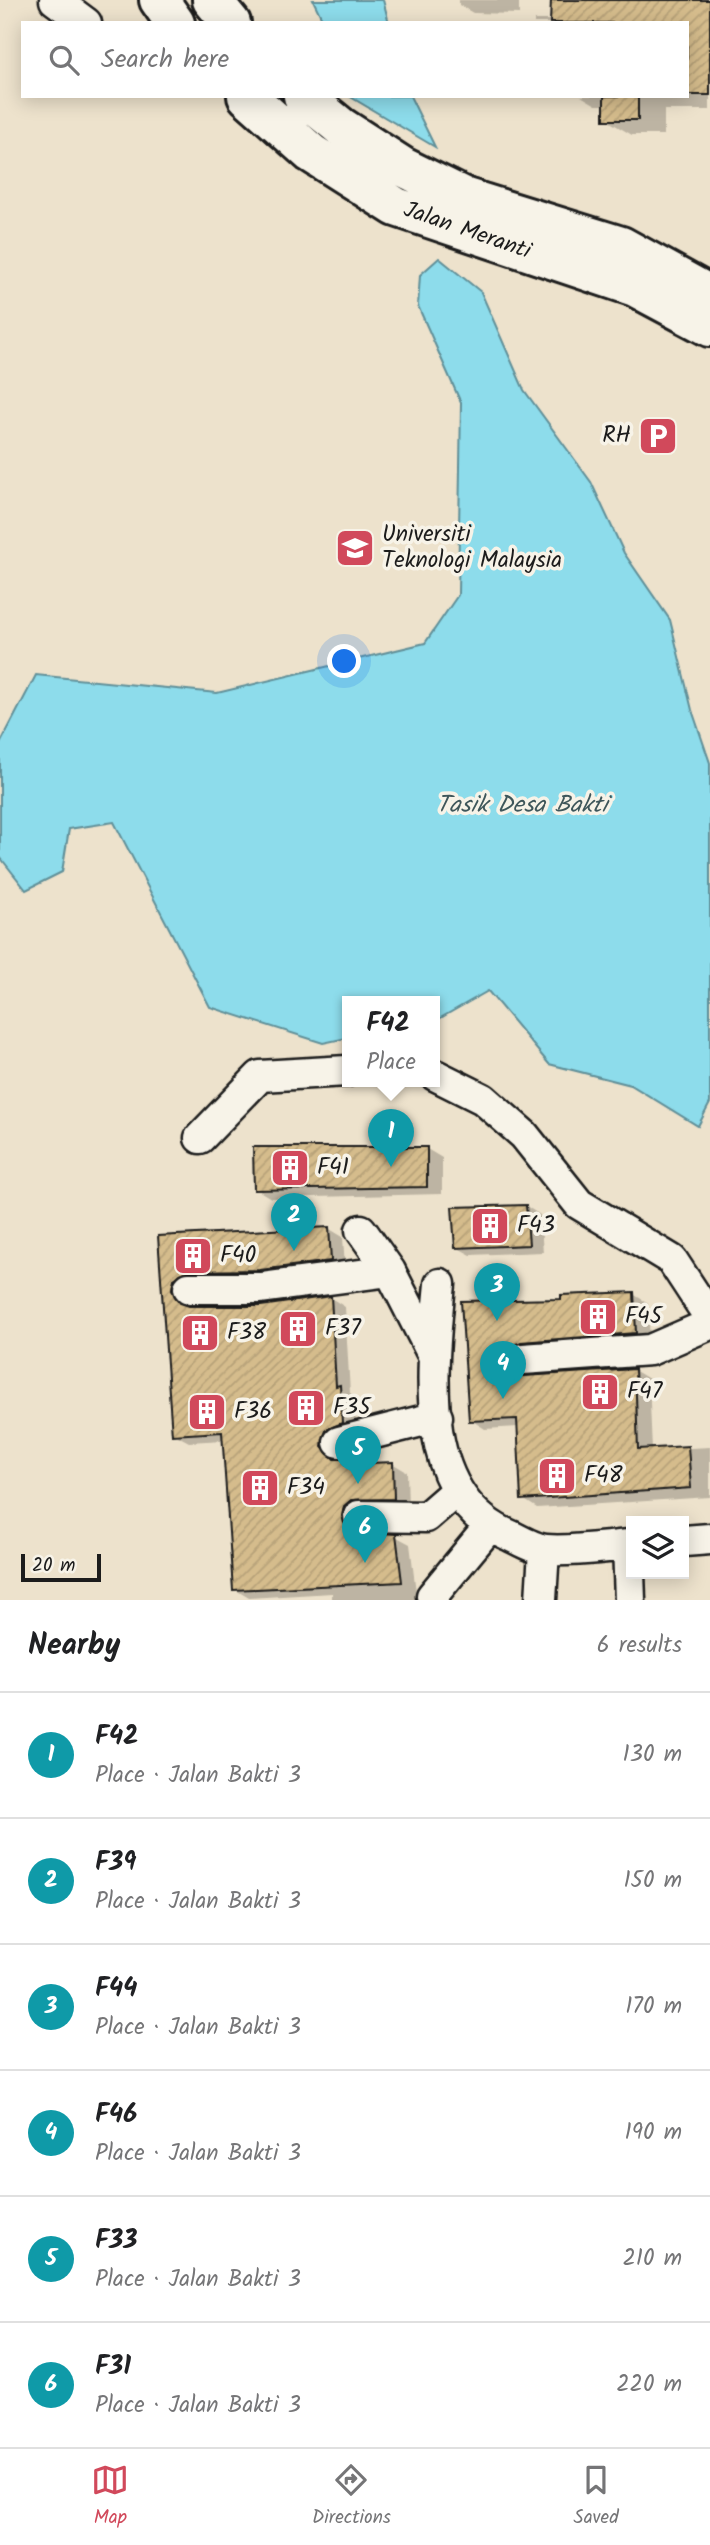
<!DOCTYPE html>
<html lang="en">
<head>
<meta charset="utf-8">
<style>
	:root { --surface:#fff; --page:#f6f6f6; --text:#202124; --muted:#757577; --line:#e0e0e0; --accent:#d1495b }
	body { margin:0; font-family:Kalam,sans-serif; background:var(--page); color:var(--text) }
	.controls { position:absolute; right:21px; bottom:21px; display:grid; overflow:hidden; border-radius:0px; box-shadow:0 4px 18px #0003 }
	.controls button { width:63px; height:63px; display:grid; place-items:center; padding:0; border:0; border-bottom:2px solid var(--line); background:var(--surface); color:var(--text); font:35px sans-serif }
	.scale { position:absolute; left:21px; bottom:18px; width:80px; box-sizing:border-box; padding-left:7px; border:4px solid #1c1c1c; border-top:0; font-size:19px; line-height:24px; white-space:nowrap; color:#1c1c1c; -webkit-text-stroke:5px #f7f3e8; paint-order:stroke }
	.you { position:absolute; left:345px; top:662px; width:24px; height:24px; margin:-18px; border:5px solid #fff; border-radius:50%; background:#1a73e8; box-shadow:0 0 0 10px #1a73e833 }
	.badge { display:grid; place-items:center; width:46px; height:46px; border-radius:50%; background:var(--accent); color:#fff; font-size:23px; font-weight:700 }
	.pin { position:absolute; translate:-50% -58px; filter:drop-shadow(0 2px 4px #0008) }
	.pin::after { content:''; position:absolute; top:37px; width:24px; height:21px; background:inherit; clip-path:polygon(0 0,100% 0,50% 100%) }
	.popup { position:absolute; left:342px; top:996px; width:98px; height:91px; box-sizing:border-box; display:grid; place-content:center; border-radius:0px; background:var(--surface); filter:drop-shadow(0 2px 5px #0005); font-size:23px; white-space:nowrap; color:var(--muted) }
	.popup b { font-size:26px; color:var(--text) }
	.popup::after { content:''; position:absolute; left:50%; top:100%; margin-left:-14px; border:14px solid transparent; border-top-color:var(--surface) }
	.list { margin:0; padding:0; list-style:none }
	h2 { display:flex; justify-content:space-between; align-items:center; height:91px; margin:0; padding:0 28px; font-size:30px }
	h2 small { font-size:23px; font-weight:400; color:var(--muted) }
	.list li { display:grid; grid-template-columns:46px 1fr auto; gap:21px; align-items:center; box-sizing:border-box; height:126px; padding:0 28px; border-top:2px solid var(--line) }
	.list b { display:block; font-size:26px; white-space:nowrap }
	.list p { margin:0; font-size:23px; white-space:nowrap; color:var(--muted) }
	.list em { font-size:23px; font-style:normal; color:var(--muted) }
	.icon { flex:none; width:38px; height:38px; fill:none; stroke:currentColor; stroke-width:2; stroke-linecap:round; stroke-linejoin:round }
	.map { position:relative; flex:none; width:710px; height:1600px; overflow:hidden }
	.search { position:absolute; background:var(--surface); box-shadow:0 4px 18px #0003; left:21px; right:21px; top:21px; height:77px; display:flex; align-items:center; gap:18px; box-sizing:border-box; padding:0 24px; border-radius:0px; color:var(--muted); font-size:26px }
	.sheet { height:847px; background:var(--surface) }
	nav { display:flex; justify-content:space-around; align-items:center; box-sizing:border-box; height:98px; border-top:2px solid var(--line); background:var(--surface); font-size:19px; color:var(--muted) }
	nav a { display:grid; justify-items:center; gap:4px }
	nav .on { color:var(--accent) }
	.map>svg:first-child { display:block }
	.water { fill:#8ddceb; stroke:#608f98; stroke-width:2 }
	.shadow { fill:#0003 }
	.building { fill:url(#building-hatch); stroke:#1c1c1c; stroke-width:2 }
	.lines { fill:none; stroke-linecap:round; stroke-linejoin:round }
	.street-casing { stroke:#1c1c1c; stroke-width:35 }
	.secondary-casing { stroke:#1c1c1c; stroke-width:44 }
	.street { stroke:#f7f3e8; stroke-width:30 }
	.secondary { stroke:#f7f3e8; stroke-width:38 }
	.labels { text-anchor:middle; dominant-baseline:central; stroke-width:7; stroke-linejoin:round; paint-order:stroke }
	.street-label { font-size:23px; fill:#1c1c1c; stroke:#f7f3e8 }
	.poi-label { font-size:23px; fill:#1c1c1c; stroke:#f7f3e8; text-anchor:start }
	.water-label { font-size:24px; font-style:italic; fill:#3e565a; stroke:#f7f3e8 }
</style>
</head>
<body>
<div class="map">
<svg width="710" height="1600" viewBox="0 0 710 1600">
	<defs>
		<pattern id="building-hatch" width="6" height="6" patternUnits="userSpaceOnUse" patternTransform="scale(1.75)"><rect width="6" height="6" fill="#d5bc8c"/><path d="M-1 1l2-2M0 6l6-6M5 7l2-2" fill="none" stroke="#b6a178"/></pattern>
	</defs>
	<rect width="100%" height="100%" fill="#ede2cc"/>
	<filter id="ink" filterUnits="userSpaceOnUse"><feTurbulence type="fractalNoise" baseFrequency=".0143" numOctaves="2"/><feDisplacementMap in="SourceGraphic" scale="14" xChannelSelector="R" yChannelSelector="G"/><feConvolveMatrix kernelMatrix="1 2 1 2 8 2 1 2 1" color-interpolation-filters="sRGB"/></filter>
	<g filter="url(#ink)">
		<path class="water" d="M 313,0 L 383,0 L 389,23 L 324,23 Z
			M 349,96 L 410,96 L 435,147 Z
			M 439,258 L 481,292 L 524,390 L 591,482 L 624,553 L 670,620 L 692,710 L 710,763 L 710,1103 L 698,1126 L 631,1085 L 549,1064 L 488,991 L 435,1021 L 435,1001 L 347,1001 L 347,1038 L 323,1043 L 210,1007 L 114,822 L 69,829 L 62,872 L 26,890 L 0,857 L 0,744 L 36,675 L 217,693 L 425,643 L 458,595 L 461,403 L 418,306 L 420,275 Z"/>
		<path class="shadow" d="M 459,0 L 519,0 L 519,14 L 473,13 L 459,5 Z
			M 552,0 L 710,0 L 710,110 L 664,110 L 664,135 L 632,135 L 605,119 L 606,105 L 596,105 L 581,96 L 687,96 L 687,23 L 534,23 L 534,20 L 552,20 Z
			M 427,1149 L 442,1158 L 442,1194 L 271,1198 L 256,1189 Z
			M 526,1206 L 540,1215 L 543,1252 L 471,1255 L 456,1247 Z
			M 328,1228 L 343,1237 L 345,1269 L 188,1288 L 188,1306 L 261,1307 L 331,1298 L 345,1307 L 350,1393 L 355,1396 L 356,1431 L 341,1438 L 336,1457 L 352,1465 L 392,1463 L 407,1472 L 408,1507 L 358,1516 L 358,1534 L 395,1536 L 410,1544 L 417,1600 L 332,1600 L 332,1593 L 249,1598 L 234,1589 L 224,1440 L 189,1442 L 174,1434 L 159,1238 Z
			M 633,1294 L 648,1303 L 650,1341 L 522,1359 L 522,1378 L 634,1370 L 649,1379 L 652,1450 L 710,1447 L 710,1497 L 537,1508 L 523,1499 L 519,1427 L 485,1429 L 471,1420 L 463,1303 L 563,1300 Z"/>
		<path class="building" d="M 551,0 L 710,0 L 710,95 L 687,95 L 687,23 L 550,23 Z
			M 604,96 L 638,96 L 638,120 L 604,120 Z
			M 253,1147 L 427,1147 L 427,1187 L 254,1190 Z
			M 526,1205 L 529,1245 L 455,1248 L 452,1207 Z
			M 329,1227 L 331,1261 L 260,1270 L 188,1271 L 174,1279 L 172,1289 L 180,1303 L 189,1306 L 261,1306 L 331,1296 L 336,1386 L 340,1385 L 342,1423 L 326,1430 L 322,1446 L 334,1459 L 344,1459 L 345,1464 L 393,1462 L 394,1499 L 351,1500 L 344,1506 L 342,1516 L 351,1531 L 396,1534 L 402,1582 L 233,1590 L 222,1432 L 172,1435 L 158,1236 Z
			M 634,1292 L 636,1333 L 521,1342 L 508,1351 L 506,1361 L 515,1374 L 524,1376 L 635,1369 L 638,1449 L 688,1446 L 691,1488 L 521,1500 L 517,1419 L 469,1421 L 461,1301 L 561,1299 L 561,1295 Z"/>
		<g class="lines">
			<g class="street-casing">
				<path id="street" d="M 55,0 L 86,23
					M 435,1075 L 483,1099 L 524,1135 L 579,1204 L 672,1260 L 710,1318
					M 200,1138 L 260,1076 L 347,1071
					M 361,1230 L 390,1271 L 433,1355
					M 440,1284 C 432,1367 415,1497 511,1536 C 521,1541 535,1549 546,1550 C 573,1552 604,1547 631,1545
					M 189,1288 L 261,1288 L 390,1271
					M 523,1359 L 650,1350 L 710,1324
					M 339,1442 L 437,1417
					M 359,1516 L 426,1517 L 456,1491
					M 684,1541 L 710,1539
					M 628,1545 L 630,1600
					M 432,1596 L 489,1527
					M 541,1600 L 544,1550"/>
			</g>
			<g class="secondary-casing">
				<path id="secondary" d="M 159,0 L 175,23
					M 212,0 L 231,23
					M 247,96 L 311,153 L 396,207 L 635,287 L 710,327
					M 303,96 L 341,127 L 403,167 L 466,198 L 621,246 L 710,295"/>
			</g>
			<use href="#street" class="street"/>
			<use href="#secondary" class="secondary"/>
		</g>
	</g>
	<defs>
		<g id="parking-square" transform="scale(2.0125)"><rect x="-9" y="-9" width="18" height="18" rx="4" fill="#d1495b" stroke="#f7f3e8"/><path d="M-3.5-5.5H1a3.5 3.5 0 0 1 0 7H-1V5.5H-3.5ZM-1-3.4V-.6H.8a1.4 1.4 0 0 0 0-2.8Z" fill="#fff"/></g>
		<g id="university-square" transform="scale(2.0125)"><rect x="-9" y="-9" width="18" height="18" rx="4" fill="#d1495b" stroke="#f7f3e8"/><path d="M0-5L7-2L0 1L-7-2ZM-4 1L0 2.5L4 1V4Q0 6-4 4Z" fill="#fff"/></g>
		<g id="building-square" transform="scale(2.0125)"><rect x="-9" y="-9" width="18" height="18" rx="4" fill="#d1495b" stroke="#f7f3e8"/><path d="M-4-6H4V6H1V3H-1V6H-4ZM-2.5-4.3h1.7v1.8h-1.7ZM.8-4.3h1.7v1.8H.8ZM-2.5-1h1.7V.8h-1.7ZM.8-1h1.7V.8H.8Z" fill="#fff"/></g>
	</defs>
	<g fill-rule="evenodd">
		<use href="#parking-square" x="658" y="436"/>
		<use href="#university-square" x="355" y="548"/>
		<use href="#building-square" x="290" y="1168"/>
		<use href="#building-square" x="490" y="1226"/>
		<use href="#building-square" x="193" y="1256"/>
		<use href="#building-square" x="598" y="1317"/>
		<use href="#building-square" x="298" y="1329"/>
		<use href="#building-square" x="200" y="1333"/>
		<use href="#building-square" x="600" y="1392"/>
		<use href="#building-square" x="306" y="1408"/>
		<use href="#building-square" x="207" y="1412"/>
		<use href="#building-square" x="557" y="1476"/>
		<use href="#building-square" x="260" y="1488"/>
	</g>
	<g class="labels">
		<g class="street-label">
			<text transform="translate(467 231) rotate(19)">Jalan Meranti</text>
		</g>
		<g class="poi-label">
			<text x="631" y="436" text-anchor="end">RH</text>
			<text x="382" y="535">Universiti<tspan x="382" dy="26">Teknologi Malaysia</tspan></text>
			<text x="317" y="1168">F41</text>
			<text x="517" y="1226">F43</text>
			<text x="220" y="1256">F40</text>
			<text x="625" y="1317">F45</text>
			<text x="325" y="1329">F37</text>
			<text x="227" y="1333">F38</text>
			<text x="627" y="1392">F47</text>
			<text x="333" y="1408">F35</text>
			<text x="234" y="1412">F36</text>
			<text x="584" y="1476">F48</text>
			<text x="287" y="1488">F34</text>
		</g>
		<g class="water-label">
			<text x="522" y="805">Tasik Desa Bakti</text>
		</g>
	</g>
</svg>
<div class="controls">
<button><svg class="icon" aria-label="layers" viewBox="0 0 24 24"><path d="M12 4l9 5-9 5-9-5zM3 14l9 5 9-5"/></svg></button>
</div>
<div class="scale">20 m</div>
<div class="you"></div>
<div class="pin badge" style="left:391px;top:1167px;background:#0f9aa8">1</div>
<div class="popup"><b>F42</b>Place</div>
<div class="pin badge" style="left:294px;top:1251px;background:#0f9aa8">2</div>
<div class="pin badge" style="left:497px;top:1321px;background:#0f9aa8">3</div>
<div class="pin badge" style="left:503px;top:1399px;background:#0f9aa8">4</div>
<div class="pin badge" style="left:358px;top:1484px;background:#0f9aa8">5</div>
<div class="pin badge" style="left:365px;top:1563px;background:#0f9aa8">6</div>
<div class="search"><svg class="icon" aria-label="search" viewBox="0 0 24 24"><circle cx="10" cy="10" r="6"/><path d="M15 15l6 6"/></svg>Search here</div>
</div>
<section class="sheet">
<h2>Nearby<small>6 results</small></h2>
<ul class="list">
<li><span class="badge" style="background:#0f9aa8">1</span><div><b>F42</b><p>Place · Jalan Bakti 3</p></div><em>130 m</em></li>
<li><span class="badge" style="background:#0f9aa8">2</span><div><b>F39</b><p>Place · Jalan Bakti 3</p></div><em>150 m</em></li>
<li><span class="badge" style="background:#0f9aa8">3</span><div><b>F44</b><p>Place · Jalan Bakti 3</p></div><em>170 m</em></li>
<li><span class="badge" style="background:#0f9aa8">4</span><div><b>F46</b><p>Place · Jalan Bakti 3</p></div><em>190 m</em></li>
<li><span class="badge" style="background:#0f9aa8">5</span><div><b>F33</b><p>Place · Jalan Bakti 3</p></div><em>210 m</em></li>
<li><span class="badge" style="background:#0f9aa8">6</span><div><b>F31</b><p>Place · Jalan Bakti 3</p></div><em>220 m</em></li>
</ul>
</section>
<nav>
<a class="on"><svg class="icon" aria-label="map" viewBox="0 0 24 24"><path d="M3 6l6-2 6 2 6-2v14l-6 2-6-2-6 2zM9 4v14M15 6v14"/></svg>Map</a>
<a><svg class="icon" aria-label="directions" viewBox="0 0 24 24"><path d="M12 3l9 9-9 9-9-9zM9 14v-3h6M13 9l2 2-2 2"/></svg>Directions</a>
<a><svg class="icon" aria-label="saved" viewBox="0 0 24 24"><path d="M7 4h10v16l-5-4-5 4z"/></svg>Saved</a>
</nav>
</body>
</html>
